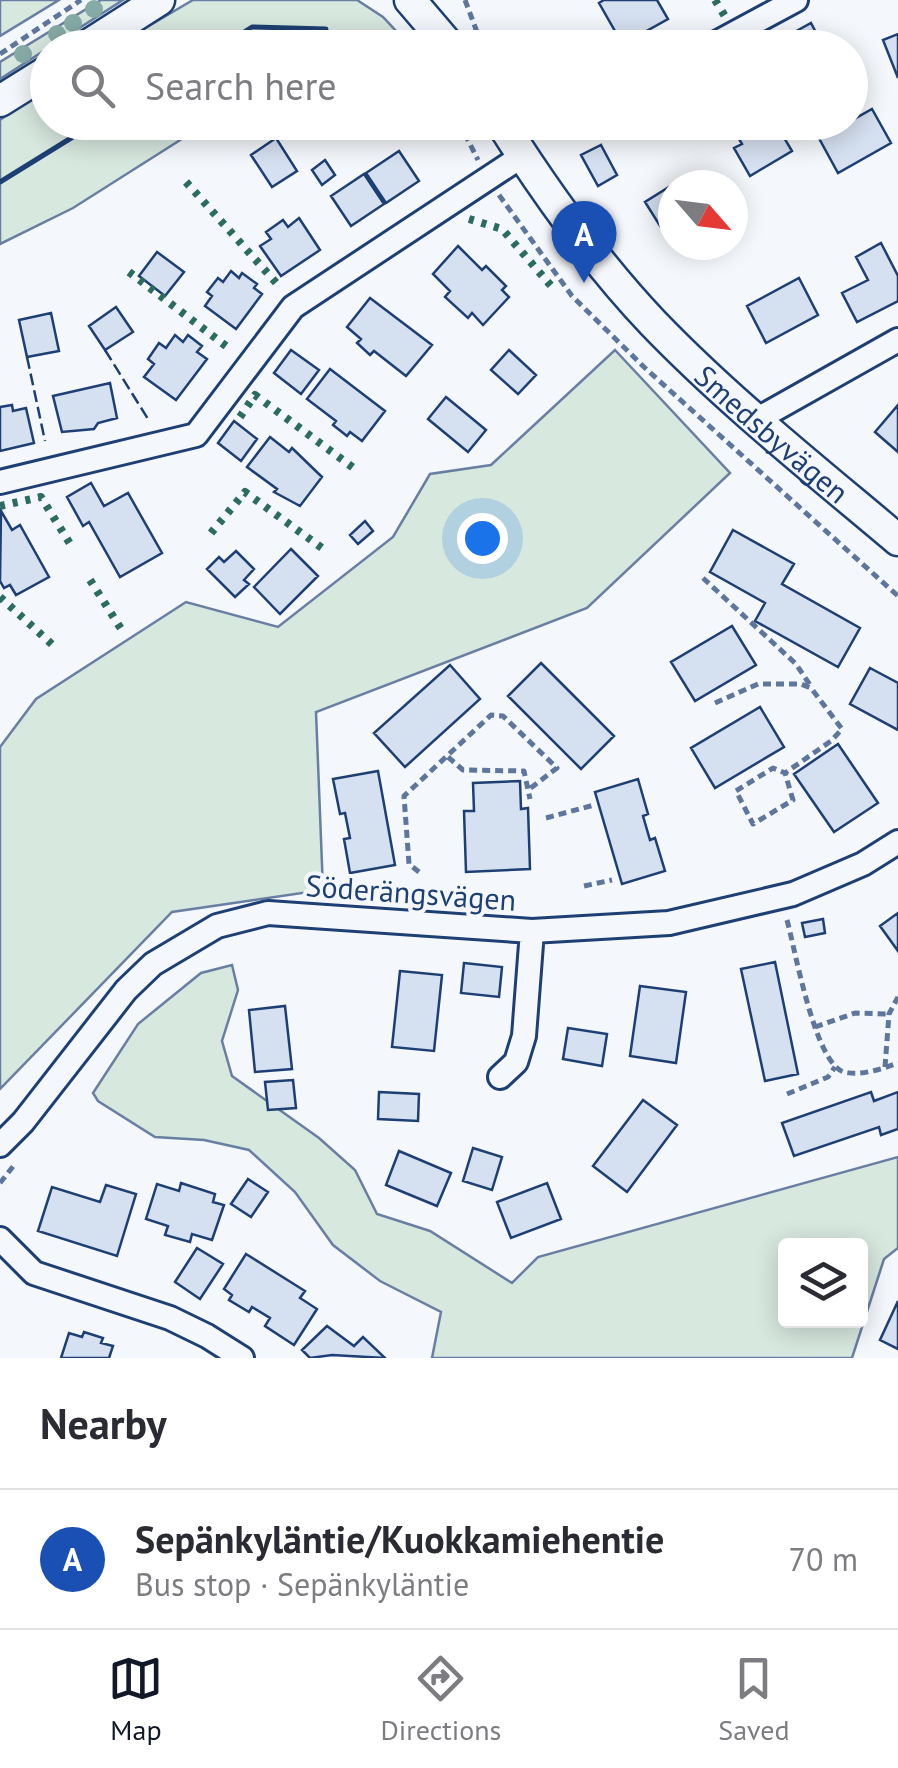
<!DOCTYPE html>
<html lang="en">
<head>
<meta charset="utf-8">
<style>
	:root { --surface:#fff; --page:#f2f2f3; --text:#2b2b33; --muted:#7c7c81; --line:#e1e1e2; --accent:#111827 }
	body { margin:0; font-family:"PT Sans",sans-serif; background:var(--page); color:var(--text) }
	.controls { position:absolute; right:30px; bottom:30px; display:grid; overflow:hidden; border-radius:10px; box-shadow:0 5px 25px #0003 }
	.controls button { width:90px; height:90px; display:grid; place-items:center; padding:0; border:0; border-bottom:2px solid var(--line); background:var(--surface); color:var(--text); font:50px sans-serif }
	.compass { position:absolute; left:658px; top:170px; width:90px; height:90px; border-radius:50%; background:var(--surface); box-shadow:0 5px 25px #0003; rotate:118deg }
	.you { position:absolute; left:482px; top:538px; width:35px; height:35px; margin:-25px; border:8px solid #fff; border-radius:50%; background:#1a73e8; box-shadow:0 0 0 15px #1a73e833 }
	.badge { display:grid; place-items:center; width:65px; height:65px; border-radius:50%; background:var(--accent); color:#fff; font-size:32px; font-weight:700 }
	.pin { position:absolute; translate:-50% -82px; filter:drop-shadow(0 2px 5px #0008) }
	.pin::after { content:''; position:absolute; top:52px; width:35px; height:30px; background:inherit; clip-path:polygon(0 0,100% 0,50% 100%) }
	.list { margin:0; padding:0; list-style:none }
	h2 { display:flex; justify-content:space-between; align-items:center; height:130px; margin:0; padding:0 40px; font-size:42px }
	h2 small { font-size:32px; font-weight:400; color:var(--muted) }
	.list li { display:grid; grid-template-columns:65px 1fr auto; gap:30px; align-items:center; box-sizing:border-box; height:140px; padding:0 40px; border-top:2px solid var(--line) }
	.list b { display:block; font-size:38px; white-space:nowrap }
	.list p { margin:0; font-size:32px; white-space:nowrap; color:var(--muted) }
	.list em { font-size:32px; font-style:normal; color:var(--muted) }
	.icon { flex:none; width:55px; height:55px; fill:none; stroke:currentColor; stroke-width:2; stroke-linecap:round; stroke-linejoin:round }
	.map { position:relative; flex:none; width:898px; height:1358px; overflow:hidden }
	.search { position:absolute; background:var(--surface); box-shadow:0 5px 25px #0003; left:30px; right:30px; top:30px; height:110px; display:flex; align-items:center; gap:25px; box-sizing:border-box; padding:0 35px; border-radius:55px; color:var(--muted); font-size:38px }
	.sheet { height:270px; background:var(--surface) }
	nav { display:flex; justify-content:space-around; align-items:center; box-sizing:border-box; height:140px; border-top:2px solid var(--line); background:var(--surface); font-size:28px; color:var(--muted) }
	nav a { display:grid; justify-items:center; gap:5px }
	nav .on { color:var(--accent) }
	.map>svg:first-child { display:block }
	.green { fill:#d7e8df; stroke:#687fa3; stroke-width:2.5; fill-rule:evenodd }
	.building { fill:#d5e0f0; stroke:#1d3f73; stroke-width:2.5 }
	.lines { fill:none; stroke-linecap:round; stroke-linejoin:round }
	.street-casing { stroke:#1d3f73; stroke-width:28 }
	.secondary-casing { stroke:#1d3f73; stroke-width:35 }
	.path { stroke:#5e769c; stroke-width:5; stroke-dasharray:8 5; stroke-linecap:butt }
	.street { stroke:#f4f7fb; stroke-width:22 }
	.secondary { stroke:#f4f7fb; stroke-width:30 }
	.hedge { stroke:#2c6c60; stroke-width:8; stroke-dasharray:5 8; stroke-linecap:butt }
	.fence { stroke:#1d3f73; stroke-width:2.5; stroke-dasharray:12 5; stroke-linecap:butt }
	.wall { stroke:#1d3f73; stroke-width:5 }
	.tree { fill:#86aba6 }
	.labels { text-anchor:middle; dominant-baseline:central; stroke-width:8; stroke-linejoin:round; paint-order:stroke }
	.street-label { font-size:30px; fill:#1d3f73; stroke:#f4f7fb }
</style>
</head>
<body>
<div class="map">
<svg width="898" height="1358" viewBox="0 0 898 1358">
	<rect width="100%" height="100%" fill="#f4f7fb"/>
	<path class="green" d="M 0,0 L 59,0 L 0,36 Z
		M 101,0 L 123,0 L 0,79 L 0,62 Z
		M 193,0 L 357,0 L 383,17 L 396,31 L 347,47 L 113,47 Z
		M 47,86 L 48,122 L 207,123 L 73,208 L 0,244 L 0,120 Z
		M 615,350 L 730,473 L 587,608 L 316,712 L 323,890 L 172,912 L 0,1089 L 0,747 L 36,699 L 186,602 L 278,627 L 393,537 L 430,474 L 491,465 Z
		M 232,965 L 238,990 L 222,1041 L 232,1076 L 319,1138 L 355,1170 L 377,1214 L 430,1231 L 512,1283 L 538,1257 L 898,1157 L 898,1248 L 884,1259 L 852,1358 L 432,1358 L 441,1312 L 380,1281 L 333,1245 L 295,1192 L 249,1150 L 204,1140 L 155,1137 L 98,1101 L 93,1093 L 138,1024 L 201,973 ZM 786,1246 L 860,1246 L 860,1320 L 786,1320 Z"/>
	<path class="building" d="M 604,0 L 657,0 L 668,19 L 632,39 L 628,33 L 619,38 L 599,3 Z
		M 811,23 L 824,48 L 786,48 L 782,39 Z
		M 898,34 L 898,78 L 883,40 Z
		M 872,109 L 891,143 L 838,173 L 815,131 L 829,122 L 837,122 L 840,127 Z
		M 776,124 L 792,151 L 750,176 L 734,148 L 742,144 L 736,134 L 751,125 L 757,135 Z
		M 276,138 L 297,171 L 272,187 L 251,155 Z
		M 601,145 L 617,175 L 598,186 L 581,155 Z
		M 399,151 L 419,181 L 386,203 L 366,173 Z
		M 325,160 L 335,175 L 322,185 L 312,170 Z
		M 364,174 L 384,204 L 351,226 L 331,196 Z
		M 685,177 L 690,185 L 673,185 L 673,222 L 662,229 L 645,202 Z
		M 299,218 L 320,250 L 281,276 L 260,246 L 271,239 L 266,232 L 283,220 L 288,227 Z
		M 881,243 L 898,276 L 898,301 L 857,322 L 842,293 L 868,280 L 856,257 Z
		M 458,246 L 482,270 L 486,266 L 506,286 L 502,290 L 509,297 L 483,325 L 472,313 L 468,318 L 445,297 L 450,291 L 433,274 Z
		M 157,252 L 184,272 L 165,296 L 139,276 Z
		M 231,271 L 239,278 L 242,273 L 257,284 L 254,288 L 262,294 L 236,329 L 205,306 L 212,296 L 207,292 L 218,278 L 223,282 Z
		M 799,278 L 818,315 L 766,343 L 747,306 Z
		M 370,298 L 432,345 L 406,376 L 374,351 L 370,355 L 357,343 L 361,339 L 347,327 Z
		M 116,307 L 133,332 L 105,350 L 89,326 Z
		M 51,313 L 59,351 L 27,357 L 19,320 Z
		M 175,335 L 183,342 L 188,335 L 202,346 L 197,352 L 207,359 L 176,400 L 144,377 L 154,364 L 148,359 L 159,343 L 166,348 Z
		M 291,350 L 319,370 L 301,394 L 274,373 Z
		M 509,350 L 536,375 L 518,394 L 491,370 Z
		M 330,369 L 385,411 L 362,441 L 350,432 L 347,436 L 333,425 L 336,421 L 307,399 Z
		M 110,383 L 117,418 L 98,423 L 94,429 L 62,432 L 53,396 Z
		M 446,397 L 486,430 L 468,452 L 428,419 Z
		M 12,405 L 13,411 L 26,408 L 34,443 L 0,451 L 0,407 Z
		M 898,405 L 898,452 L 875,432 Z
		M 234,421 L 257,439 L 241,461 L 218,443 Z
		M 270,437 L 289,452 L 292,448 L 322,477 L 300,506 L 274,492 L 277,489 L 247,467 Z
		M 91,483 L 104,506 L 128,493 L 162,553 L 120,577 L 89,522 L 83,526 L 67,497 Z
		M 1,511 L 12,530 L 20,525 L 49,577 L 16,595 L 10,585 L 4,588 L 0,581 Z
		M 365,521 L 373,531 L 358,544 L 350,535 Z
		M 733,530 L 794,564 L 782,584 L 860,628 L 838,667 L 755,621 L 765,603 L 710,572 Z
		M 291,549 L 318,576 L 280,614 L 254,587 Z
		M 236,551 L 254,569 L 244,580 L 249,584 L 235,597 L 207,569 L 219,557 L 224,562 Z
		M 732,626 L 756,665 L 695,701 L 671,662 Z
		M 541,663 L 614,736 L 581,769 L 508,696 Z
		M 450,665 L 480,699 L 405,767 L 374,733 Z
		M 870,668 L 898,683 L 898,730 L 850,704 Z
		M 760,707 L 784,747 L 715,788 L 691,748 Z
		M 838,744 L 878,803 L 834,832 L 794,774 Z
		M 378,771 L 395,865 L 350,873 L 344,839 L 350,838 L 345,813 L 340,814 L 333,779 Z
		M 638,779 L 648,814 L 643,816 L 650,840 L 655,838 L 665,871 L 622,884 L 595,792 Z
		M 520,781 L 521,809 L 528,808 L 530,869 L 466,872 L 464,811 L 474,811 L 473,783 Z
		M 898,913 L 898,951 L 880,926 Z
		M 823,919 L 825,933 L 805,937 L 802,923 Z
		M 775,962 L 798,1074 L 765,1081 L 741,969 Z
		M 464,963 L 502,967 L 499,997 L 461,993 Z
		M 400,971 L 442,975 L 434,1051 L 392,1047 Z
		M 640,986 L 686,992 L 676,1063 L 630,1056 Z
		M 285,1006 L 292,1069 L 255,1072 L 249,1010 Z
		M 568,1028 L 607,1034 L 602,1066 L 563,1059 Z
		M 293,1080 L 296,1108 L 268,1110 L 265,1082 Z
		M 379,1092 L 419,1094 L 418,1121 L 378,1119 Z
		M 871,1092 L 874,1101 L 898,1092 L 898,1129 L 881,1135 L 879,1127 L 794,1156 L 782,1123 Z
		M 643,1100 L 677,1125 L 627,1192 L 593,1166 Z
		M 473,1148 L 502,1157 L 492,1190 L 463,1181 Z
		M 399,1151 L 451,1173 L 437,1206 L 386,1185 Z
		M 248,1179 L 268,1192 L 251,1217 L 231,1204 Z
		M 181,1183 L 215,1194 L 213,1202 L 224,1205 L 212,1240 L 192,1234 L 190,1242 L 165,1235 L 168,1226 L 146,1219 L 157,1184 L 179,1191 Z
		M 547,1183 L 561,1219 L 511,1238 L 497,1202 Z
		M 106,1185 L 136,1194 L 117,1256 L 38,1231 L 52,1187 L 100,1202 Z
		M 197,1248 L 223,1264 L 200,1299 L 175,1282 Z
		M 246,1254 L 305,1291 L 300,1298 L 317,1309 L 294,1345 L 265,1326 L 270,1318 L 252,1307 L 249,1312 L 229,1300 L 232,1295 L 224,1289 Z
		M 898,1301 L 898,1349 L 880,1340 Z
		M 327,1326 L 354,1346 L 363,1337 L 385,1358 L 332,1355 L 310,1358 L 302,1350 Z
		M 84,1332 L 103,1338 L 101,1343 L 113,1346 L 109,1358 L 61,1358 L 69,1333 L 82,1337 Z"/>
	<g class="lines">
		<g class="street-casing">
			<path id="street" d="M 707,48 L 796,0
				M 756,420 L 898,340
				M 0,482 L 196,435 L 293,307 L 522,156
				M 500,1077 L 516,1062 L 524,1036 L 532,931
				M 0,1145 L 23,1122 L 126,990 L 153,964 L 217,926 L 268,913 L 532,931 L 669,923 L 793,894 L 863,864 L 898,842
				M 0,1239 L 34,1273 L 170,1318 L 207,1336 L 242,1358"/>
		</g>
		<g class="secondary-casing">
			<g id="secondary">
				<path d="M 410,0 L 451,48"/>
				<path d="M 84,48 L 159,0"/>
				<path d="M 0,101 L 48,71"/>
				<path id="s1" d="M 501,122 C 546,193 595,262 653,323 C 728,401 815,470 898,540"/>
			</g>
		</g>
		<path class="path" d="M 465,0 L 483,48
			M 0,54 L 81,0
			M 459,122 L 478,160
			M 542,133 L 564,122
			M 499,195 L 572,296 L 645,368 L 898,596
			M 703,578 L 796,664 L 810,685
			M 715,703 L 758,684 L 801,684 L 811,688 L 842,729 L 831,741 L 785,773 L 773,768 L 736,791 L 753,824 L 793,800 L 785,773
			M 448,757 L 463,770 L 524,771 L 530,799
			M 546,818 L 594,805
			M 419,872 L 409,864 L 404,796 L 491,715 L 503,716 L 557,768 L 528,790
			M 584,886 L 612,880
			M 787,920 C 795,949 815,1064 844,1072 C 862,1076 881,1069 898,1063
			M 815,1027 L 855,1013 L 889,1014
			M 885,1067 L 889,1014 L 898,997
			M 787,1094 L 828,1077 L 835,1067
			M 0,1183 L 15,1164"/>
		<use href="#street" class="street"/>
		<use href="#secondary" class="secondary"/>
		<path class="hedge" d="M 715,0 L 726,18
			M 186,182 L 279,286
			M 469,219 L 502,229 L 552,287
			M 129,272 L 226,346
			M 240,417 L 255,395 L 355,469
			M 0,506 L 41,497 L 72,547
			M 211,533 L 245,492 L 322,548
			M 90,580 L 123,632
			M 0,597 L 56,648"/>
		<path class="fence" d="M 105,350 L 148,419
			M 27,357 L 45,441"/>
		<path class="wall" d="M 219,48 L 252,27 L 326,29
			M 0,182 L 97,122"/>
	</g>
	<g class="tree">
		<circle cx="94" cy="9" r="9"/>
		<circle cx="73" cy="23" r="9"/>
		<circle cx="57" cy="34" r="9"/>
		<circle cx="23" cy="54" r="9"/>
	</g>
	<g class="labels">
		<g class="street-label">
			<text stroke="none"><textPath href="#s1" startOffset="415">Smedsbyvägen</textPath></text>
			<text transform="translate(411 892) rotate(4)">Söderängsvägen</text>
		</g>
	</g>
</svg>
<div class="controls">
<button><svg class="icon" aria-label="layers" viewBox="0 0 24 24"><path d="M12 4l9 5-9 5-9-5zM3 14l9 5 9-5"/></svg></button>
</div>
<svg class="compass" viewBox="-18 -18 36 36"><path d="M0-13l5 13h-10z" fill="#e53935"/><path d="M0 13l5-13h-10z" fill="#7c7c81"/></svg>
<div class="you"></div>
<div class="pin badge" style="left:584px;top:283px;background:#1a4fb4">A</div>
<div class="search"><svg class="icon" aria-label="search" viewBox="0 0 24 24"><circle cx="10" cy="10" r="6"/><path d="M15 15l6 6"/></svg>Search here</div>
</div>
<section class="sheet">
<h2>Nearby<small></small></h2>
<ul class="list">
<li><span class="badge" style="background:#1a4fb4">A</span><div><b>Sepänkyläntie/Kuokkamiehentie</b><p>Bus stop · Sepänkyläntie</p></div><em>70 m</em></li>
</ul>
</section>
<nav>
<a class="on"><svg class="icon" aria-label="map" viewBox="0 0 24 24"><path d="M3 6l6-2 6 2 6-2v14l-6 2-6-2-6 2zM9 4v14M15 6v14"/></svg>Map</a>
<a><svg class="icon" aria-label="directions" viewBox="0 0 24 24"><path d="M12 3l9 9-9 9-9-9zM9 14v-3h6M13 9l2 2-2 2"/></svg>Directions</a>
<a><svg class="icon" aria-label="saved" viewBox="0 0 24 24"><path d="M7 4h10v16l-5-4-5 4z"/></svg>Saved</a>
</nav>
</body>
</html>
